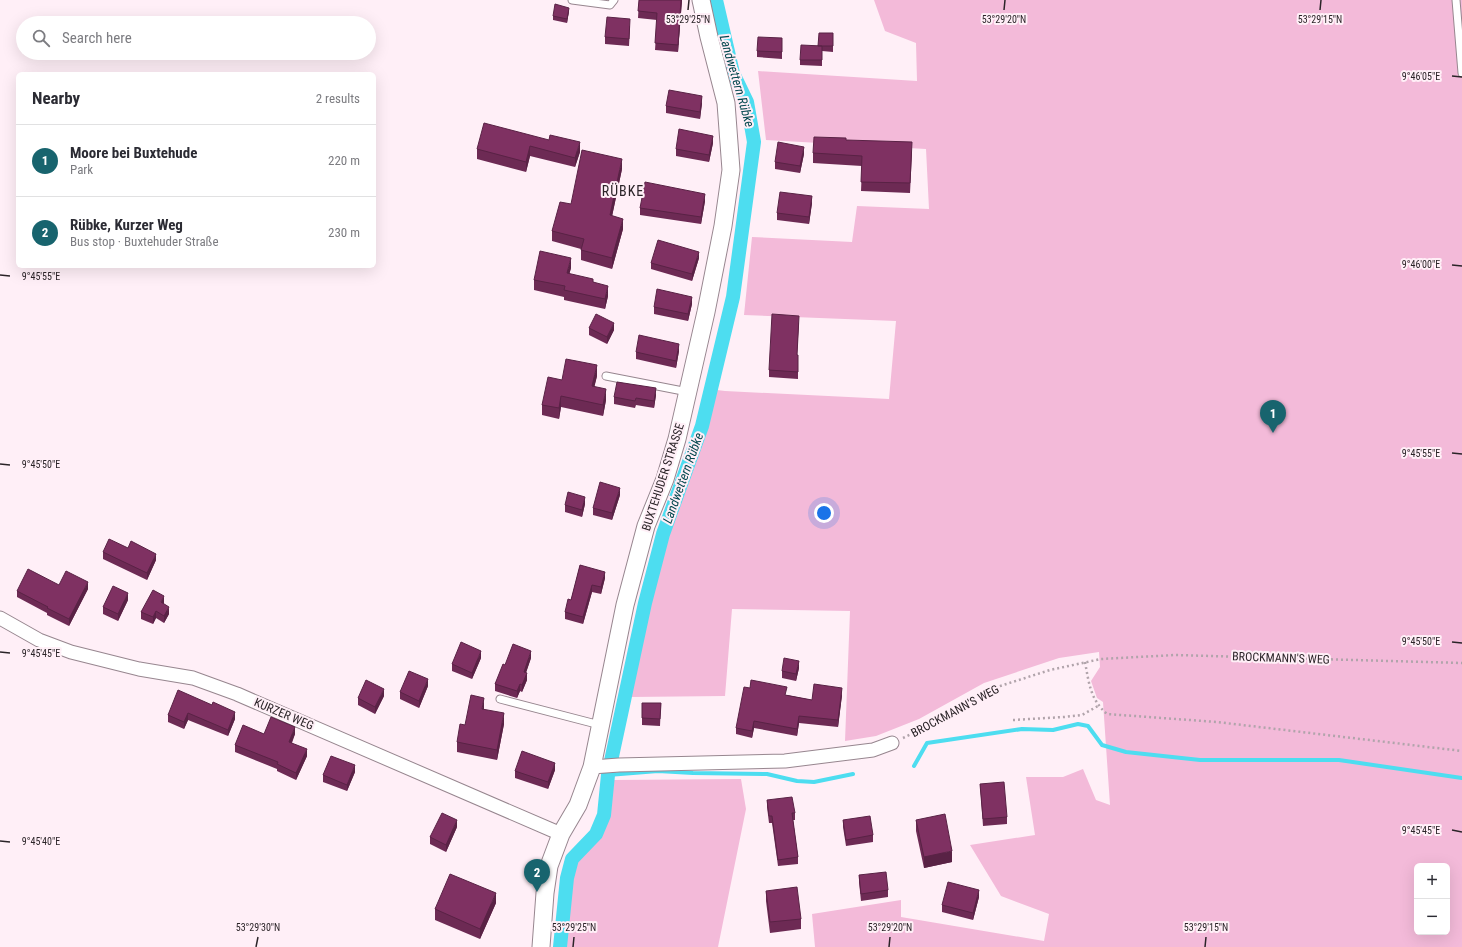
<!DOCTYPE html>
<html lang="en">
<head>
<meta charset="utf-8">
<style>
	:root { --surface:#fff; --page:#f7f7f7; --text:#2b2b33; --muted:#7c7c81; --line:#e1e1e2; --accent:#18646e }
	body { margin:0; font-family:"Roboto Condensed",sans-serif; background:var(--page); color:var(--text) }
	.controls { position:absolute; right:12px; bottom:12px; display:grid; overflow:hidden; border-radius:6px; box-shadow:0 4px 16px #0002 }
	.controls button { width:36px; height:36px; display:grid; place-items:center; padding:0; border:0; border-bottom:1px solid var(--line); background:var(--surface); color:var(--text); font:20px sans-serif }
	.you { position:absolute; left:824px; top:513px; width:14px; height:14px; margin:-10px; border:3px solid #fff; border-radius:50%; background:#1a73e8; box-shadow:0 0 0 6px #1a73e833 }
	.badge { display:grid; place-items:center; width:26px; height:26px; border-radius:50%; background:var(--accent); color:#fff; font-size:13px; font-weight:700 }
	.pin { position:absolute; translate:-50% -33px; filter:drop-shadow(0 1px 2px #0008) }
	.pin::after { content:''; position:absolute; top:21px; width:14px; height:12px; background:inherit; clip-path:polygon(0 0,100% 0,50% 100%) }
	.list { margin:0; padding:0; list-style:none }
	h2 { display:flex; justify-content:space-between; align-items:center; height:52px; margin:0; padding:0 16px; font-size:17px }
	h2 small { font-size:13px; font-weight:400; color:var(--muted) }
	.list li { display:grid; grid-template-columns:26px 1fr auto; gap:12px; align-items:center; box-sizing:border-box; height:72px; padding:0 16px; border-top:1px solid var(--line) }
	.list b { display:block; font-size:15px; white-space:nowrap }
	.list p { margin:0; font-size:13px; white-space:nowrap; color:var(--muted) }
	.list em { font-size:13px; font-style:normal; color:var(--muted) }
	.icon { flex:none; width:22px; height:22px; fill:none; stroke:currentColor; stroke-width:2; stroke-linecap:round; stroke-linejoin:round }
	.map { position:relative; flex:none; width:1462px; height:947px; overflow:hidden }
	.search { position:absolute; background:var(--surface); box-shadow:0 4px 16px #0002; left:16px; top:16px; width:360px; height:44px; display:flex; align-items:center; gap:10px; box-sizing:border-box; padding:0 14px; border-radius:22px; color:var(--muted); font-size:15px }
	.panel { position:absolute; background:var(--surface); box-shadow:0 4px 16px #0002; left:16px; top:72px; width:360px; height:196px; border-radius:6px }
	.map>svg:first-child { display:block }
	.green { fill:#f3bad9; fill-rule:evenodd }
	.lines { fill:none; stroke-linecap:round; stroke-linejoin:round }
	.stream { stroke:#4dddf0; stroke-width:4 }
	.canal { stroke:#4dddf0; stroke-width:14 }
	.service-casing { stroke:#97868f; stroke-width:9 }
	.minor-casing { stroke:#97868f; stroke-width:15 }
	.tertiary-casing { stroke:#97868f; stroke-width:19 }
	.path { stroke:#b1a4ab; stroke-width:2.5; stroke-dasharray:2 3; stroke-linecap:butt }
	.service { stroke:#fff; stroke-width:7 }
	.minor { stroke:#fff; stroke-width:13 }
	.tertiary { stroke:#fff; stroke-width:17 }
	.wall { fill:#6d2a54 }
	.shaded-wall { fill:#592245 }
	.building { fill:#7f3162; stroke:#592245 }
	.ticks { fill:none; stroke:#2b2428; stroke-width:1.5 }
	.labels { text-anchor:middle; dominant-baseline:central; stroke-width:4; stroke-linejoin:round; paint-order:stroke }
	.street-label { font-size:12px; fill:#2b2428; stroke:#ffeff7 }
	.water-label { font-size:13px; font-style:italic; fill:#03474e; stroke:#ffeff7 }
	.quarter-label { font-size:14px; letter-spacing:1px; fill:#2b2428; stroke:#ffeff7 }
	.ticks-label { font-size:10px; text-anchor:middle; fill:#2b2428; stroke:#ffeff7; stroke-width:4; stroke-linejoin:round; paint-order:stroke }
</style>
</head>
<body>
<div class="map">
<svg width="1462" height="947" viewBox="0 0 1462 947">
	<rect width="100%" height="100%" fill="#ffeff7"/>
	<path class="green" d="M 874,0 L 1462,0 L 1462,947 L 815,947 L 812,914 L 901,900 L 901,917 L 1044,941 L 1049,914 L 1001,896 L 970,845 L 1035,835 L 1026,777 L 1063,777 L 1083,769 L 1096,800 L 1110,805 L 1103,702 L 1097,698 L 1091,681 L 1100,667 L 1099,652 L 1059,658 L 984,683 L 919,719 L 876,736 L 845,741 L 850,611 L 732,609 L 725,696 L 630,697 L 651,604 L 673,517 L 717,390 L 725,391 L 889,399 L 896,321 L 744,315 L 752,237 L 852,242 L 857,206 L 929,209 L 926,149 L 766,140 L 758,71 L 917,81 L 916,43 L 885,31 ZM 1417,866 L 1447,866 L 1447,932 L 1417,932 Z
		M 741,779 L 746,809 L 718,947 L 564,947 L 570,879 L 575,861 L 598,839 L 607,819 L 613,780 Z"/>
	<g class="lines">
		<path class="stream" d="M 914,766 L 927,743 L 1022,729 L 1053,730 L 1078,724 L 1088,726 L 1102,745 L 1126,752 L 1200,760 L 1339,760 L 1462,778
			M 608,775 L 658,771 L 693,773 L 767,774 L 797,781 L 814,782 L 853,774"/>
		<path class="canal" d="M 560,947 L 567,878 L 572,859 L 596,834 L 604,815 L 608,775 L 645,603 L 663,534 L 702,426 L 733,297 L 754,142 L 747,102 L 733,73 L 716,0"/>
		<g class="service-casing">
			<path id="service" d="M 572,0 L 610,5 L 614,0
				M 1456,0 L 1462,73
				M 606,376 L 688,392
				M 500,699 L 600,725"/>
		</g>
		<g class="minor-casing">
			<path id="minor" d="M 0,618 L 39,640 L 71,652 L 139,669 L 193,678 L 237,694 L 561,834
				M 592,767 L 619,765 L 785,761 L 873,750 L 892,743"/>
		</g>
		<g class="tertiary-casing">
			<path id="tertiary" d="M 541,947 L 545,893 L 549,866 L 561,834 L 578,805 L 592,767 L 625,605 L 646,526 L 665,479 L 677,439 L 706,312 L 723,226 L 731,170 L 726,103 L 709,37 L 701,0"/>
		</g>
		<path class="path" d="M 1085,662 C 1089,683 1090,699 1107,714 L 1217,722 L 1462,751
			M 1013,720 L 1064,717 L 1082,715 L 1098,706
			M 903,738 L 924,728 L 997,687 L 1050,670 L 1101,659 L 1175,655 L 1462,663"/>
		<use href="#service" class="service"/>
		<use href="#minor" class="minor"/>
		<use href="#tertiary" class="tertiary"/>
	</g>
	<path class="wall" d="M 639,0 L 682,0 L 678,52 L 655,50 L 657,20 L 638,18 Z
		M 569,11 L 567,23 L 553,20 L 553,16 Z
		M 630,26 L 629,46 L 605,44 L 605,37 Z
		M 833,33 L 833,52 L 822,51 L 822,66 L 800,65 L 800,60 Z
		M 782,38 L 782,59 L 757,57 L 757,51 Z
		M 702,103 L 700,119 L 666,113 L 666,106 Z
		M 549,140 L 580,152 L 575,167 L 530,156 L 526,172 L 477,159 L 477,149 Z
		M 846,140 L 912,152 L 910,193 L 861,191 L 862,166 L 813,163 L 813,153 Z
		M 713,143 L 709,162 L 676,156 L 676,149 Z
		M 804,154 L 800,173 L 775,169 L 775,162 Z
		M 622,169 L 612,216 L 623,229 L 612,269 L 581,260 L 581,249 L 552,241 L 552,231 L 571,204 Z
		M 705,201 L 701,224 L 640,215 L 640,208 Z
		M 812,203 L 809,224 L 777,220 L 777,213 Z
		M 699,258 L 692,281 L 651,269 L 651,263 Z
		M 571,268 L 569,274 L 593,282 L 608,296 L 605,309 L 564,300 L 564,297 L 534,290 L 534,280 Z
		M 692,304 L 688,321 L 654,314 L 654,307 Z
		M 799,322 L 797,355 L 798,362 L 798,379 L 769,377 L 769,370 Z
		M 589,328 L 614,330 L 607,344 L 589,335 Z
		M 679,351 L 676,368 L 636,359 L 636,352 Z
		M 597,376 L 594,387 L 606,400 L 603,416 L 561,407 L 559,419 L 542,415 L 542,405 L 562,380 Z
		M 656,395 L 654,408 L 636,405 L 635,408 L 614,404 L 614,397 Z
		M 620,495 L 612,520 L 593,515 L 593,508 Z
		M 585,504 L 582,517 L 565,512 L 565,505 Z
		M 128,548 L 156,560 L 147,580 L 103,559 L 103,552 Z
		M 580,565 L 605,578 L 601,594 L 592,592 L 583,624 L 565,619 L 565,612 L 571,600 Z
		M 59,585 L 88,589 L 69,626 L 47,615 L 47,613 L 17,597 L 17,591 Z
		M 128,600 L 118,621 L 103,614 L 103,607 Z
		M 164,603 L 163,604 L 169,614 L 164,623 L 156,618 L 153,624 L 141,619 L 141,612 Z
		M 481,658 L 472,679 L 452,671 L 452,664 Z
		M 531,658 L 526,672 L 527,680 L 522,692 L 520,691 L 517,698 L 495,691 L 495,684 L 505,665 Z
		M 799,668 L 796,681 L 782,678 L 782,671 Z
		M 428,686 L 419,708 L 400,699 L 400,692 Z
		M 787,695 L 812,700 L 842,695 L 838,727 L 799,723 L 797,736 L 754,728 L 752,738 L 736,734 L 736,728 Z
		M 384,696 L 375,714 L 358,705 L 358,698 Z
		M 642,703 L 661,703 L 660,726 L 642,725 Z
		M 212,705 L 235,719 L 228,736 L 188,720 L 184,729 L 168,722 L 168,715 Z
		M 484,709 L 504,724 L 497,760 L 457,752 L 457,742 L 465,725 Z
		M 264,734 L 295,734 L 292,743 L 307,756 L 296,780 L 277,771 L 277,769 L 235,752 L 235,745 Z
		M 555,770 L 548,789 L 515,778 L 515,771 Z
		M 355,772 L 347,791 L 323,782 L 323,775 Z
		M 980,784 L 1007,817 L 1007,824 L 983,826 Z
		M 767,800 L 795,813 L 795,820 L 793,820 L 798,857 L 798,864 L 778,866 L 772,823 L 769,823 L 767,807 Z
		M 843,820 L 873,835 L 873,842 L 846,846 L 843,827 Z
		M 916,820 L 952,862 L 924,868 L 916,831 Z
		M 457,827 L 446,852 L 430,844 L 430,837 Z
		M 859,875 L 888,890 L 888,897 L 861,901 L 859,882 Z
		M 766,891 L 801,919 L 801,929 L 770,933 L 766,901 Z
		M 979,897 L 973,920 L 942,912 L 942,905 Z
		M 496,903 L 480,939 L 435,920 L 435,909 Z"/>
	<path class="shaded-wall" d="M 681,0 L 682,0 L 678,52 L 678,45 Z
		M 569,8 L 569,11 L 567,23 L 567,19 Z
		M 702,96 L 702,103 L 700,119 L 700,112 Z
		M 713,136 L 713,143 L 709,162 L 709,155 Z
		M 580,142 L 580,152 L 575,167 L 575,158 Z
		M 530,146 L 530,156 L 526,172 L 526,162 Z
		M 804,147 L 804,154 L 800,173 L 800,166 Z
		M 622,159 L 622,169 L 610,226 L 610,215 Z
		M 705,194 L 705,201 L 701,224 L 701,217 Z
		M 812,196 L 812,203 L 809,224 L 809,217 Z
		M 623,219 L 623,229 L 612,269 L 612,258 Z
		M 699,252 L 699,258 L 692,281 L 692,274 Z
		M 571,258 L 571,268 L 567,283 L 567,273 Z
		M 608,286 L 608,296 L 605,309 L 605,299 Z
		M 692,297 L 692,304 L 688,321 L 688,314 Z
		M 614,323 L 614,330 L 607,344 L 607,337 Z
		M 679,344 L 679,351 L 676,368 L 676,361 Z
		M 597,365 L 597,376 L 592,397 L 592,386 Z
		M 656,388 L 656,395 L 654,408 L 654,401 Z
		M 606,389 L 606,400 L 603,416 L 603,405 Z
		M 561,396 L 561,407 L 559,419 L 559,408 Z
		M 620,488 L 620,495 L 612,520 L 612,513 Z
		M 585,497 L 585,504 L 582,517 L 582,510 Z
		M 156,554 L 156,560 L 147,580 L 147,573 Z
		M 605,572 L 605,578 L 601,594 L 601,587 Z
		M 88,582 L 88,589 L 69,626 L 69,619 Z
		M 592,585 L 592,592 L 583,624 L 583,617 Z
		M 128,593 L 128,600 L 118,621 L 118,614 Z
		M 164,596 L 164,603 L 161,609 L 161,602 Z
		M 169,607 L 169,614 L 164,623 L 164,616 Z
		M 156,611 L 156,618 L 153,624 L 153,617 Z
		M 481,651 L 481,658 L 472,679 L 472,673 Z
		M 531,651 L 531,658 L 524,679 L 524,672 Z
		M 799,661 L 799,668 L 796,681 L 796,674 Z
		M 527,673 L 527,680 L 522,692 L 522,685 Z
		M 428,679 L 428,686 L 419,708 L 419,701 Z
		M 520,684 L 520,691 L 517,698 L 517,691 Z
		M 842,688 L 842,695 L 838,727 L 838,720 Z
		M 384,689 L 384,696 L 375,714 L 375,707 Z
		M 484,698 L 484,709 L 482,719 L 482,709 Z
		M 235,712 L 235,719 L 228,736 L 228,730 Z
		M 188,713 L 188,720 L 184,729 L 184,722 Z
		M 504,713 L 504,724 L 497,760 L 497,750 Z
		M 799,716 L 799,723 L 797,736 L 797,729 Z
		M 754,721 L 754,728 L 752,738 L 752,731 Z
		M 295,727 L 295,734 L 289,748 L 289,742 Z
		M 307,749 L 307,756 L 296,780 L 296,773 Z
		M 555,763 L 555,770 L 548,789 L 548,782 Z
		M 355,765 L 355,772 L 347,791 L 347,785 Z
		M 457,820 L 457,827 L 446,852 L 446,845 Z
		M 952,851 L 952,862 L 924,868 L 924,857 Z
		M 979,890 L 979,897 L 973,920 L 973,913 Z
		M 496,893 L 496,903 L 480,939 L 480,929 Z"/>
	<path class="building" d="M 639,0 L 681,0 L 678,45 L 655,43 L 657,13 L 638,11 Z
		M 555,4 L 569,8 L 567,19 L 553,16 Z
		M 607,17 L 630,19 L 629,39 L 605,37 Z
		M 819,33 L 833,33 L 833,46 L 818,46 Z
		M 758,37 L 782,38 L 782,52 L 757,51 Z
		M 801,45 L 822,46 L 822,60 L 800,60 Z
		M 669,90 L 702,96 L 700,112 L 666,106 Z
		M 484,123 L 549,140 L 550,135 L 580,142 L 575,158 L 530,146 L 526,162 L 477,149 Z
		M 679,129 L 713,136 L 709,155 L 676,149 Z
		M 814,137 L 846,138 L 846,140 L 912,142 L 910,183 L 861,182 L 862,156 L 813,153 Z
		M 778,142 L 804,147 L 800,166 L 775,162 Z
		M 582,150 L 622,159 L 610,215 L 623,219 L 612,258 L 581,250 L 584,239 L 552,231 L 560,202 L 571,204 Z
		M 645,182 L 705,194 L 701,217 L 640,208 Z
		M 780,192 L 812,196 L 809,217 L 777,213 Z
		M 658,240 L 699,252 L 692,274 L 651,263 Z
		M 540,251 L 571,258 L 567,273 L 593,279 L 593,282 L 608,286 L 605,299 L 564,290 L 565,286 L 534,280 Z
		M 657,289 L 692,297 L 688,314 L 654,307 Z
		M 596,314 L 614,323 L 607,337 L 589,328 Z
		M 772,314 L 799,316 L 797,355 L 798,355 L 798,372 L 769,370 Z
		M 639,335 L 679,344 L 676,361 L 636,352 Z
		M 566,359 L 597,365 L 592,386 L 606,389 L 603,405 L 561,396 L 559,408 L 542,405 L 548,377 L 562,380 Z
		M 617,382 L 656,388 L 654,401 L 636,398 L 635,401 L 614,397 Z
		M 600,482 L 620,488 L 612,513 L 593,508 Z
		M 568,492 L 585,497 L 582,510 L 565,505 Z
		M 109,539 L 128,548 L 131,541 L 156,554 L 147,573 L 103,552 Z
		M 580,565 L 605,572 L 601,587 L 592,585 L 583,617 L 565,612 L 568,599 L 571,600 Z
		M 28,569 L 59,585 L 66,571 L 88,582 L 69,619 L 47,608 L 48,607 L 17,591 Z
		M 113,586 L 128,593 L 118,614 L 103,607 Z
		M 153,590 L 164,596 L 161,602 L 169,607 L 164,616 L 156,611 L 153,617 L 141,612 Z
		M 461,642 L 481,651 L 472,673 L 452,664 Z
		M 513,644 L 531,651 L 524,672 L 527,673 L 522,685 L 520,684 L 517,691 L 495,684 L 503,664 L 505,665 Z
		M 784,658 L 799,661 L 796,674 L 782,671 Z
		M 409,671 L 428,679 L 419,701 L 400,692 Z
		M 366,680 L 384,689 L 375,707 L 358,698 Z
		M 751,680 L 787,687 L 785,695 L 812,700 L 814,684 L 842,688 L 838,720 L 799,716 L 797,729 L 754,721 L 752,731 L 736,728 L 744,687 L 750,688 Z
		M 178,690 L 212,705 L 213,702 L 235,712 L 228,730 L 188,713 L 184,722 L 168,715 Z
		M 471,695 L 484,698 L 482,709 L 504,713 L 497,750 L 457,742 L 460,724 L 465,725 Z
		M 642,703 L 661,703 L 660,719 L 642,718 Z
		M 271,717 L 295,727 L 289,742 L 307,749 L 296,773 L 277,764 L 278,762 L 235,745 L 243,725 L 264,734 Z
		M 522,751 L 555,763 L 548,782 L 515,771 Z
		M 331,756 L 355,765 L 347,785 L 323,775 Z
		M 1004,782 L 1007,817 L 983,819 L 980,784 Z
		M 792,797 L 795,813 L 792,813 L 798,857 L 778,860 L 772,816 L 769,816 L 767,800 Z
		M 442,813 L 457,820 L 446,845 L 430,837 Z
		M 945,814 L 952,851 L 924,857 L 916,820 Z
		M 870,816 L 873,835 L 846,840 L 843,820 Z
		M 886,872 L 888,890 L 861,894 L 859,875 Z
		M 450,874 L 496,893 L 480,929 L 435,909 Z
		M 948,882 L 979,890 L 973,913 L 942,905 Z
		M 797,887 L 801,919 L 770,922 L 766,891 Z"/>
	<path class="ticks" d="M 688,10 L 689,0M 1004,10 L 1005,0M 1320,10 L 1321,0M 1452,76 L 1462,77M 1452,265 L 1462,266M 0,275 L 10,276M 1452,453 L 1462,454M 0,464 L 10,465M 1452,642 L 1462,643M 0,652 L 10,653M 1452,830 L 1462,832M 0,841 L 10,842M 256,947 L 258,937M 573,947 L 574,937M 889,947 L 890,937M 1205,947 L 1206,937"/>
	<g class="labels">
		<g class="street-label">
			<text transform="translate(663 477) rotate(-72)">BUXTEHUDER STRASSE</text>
			<text transform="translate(1281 658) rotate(2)">BROCKMANN'S WEG</text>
			<text transform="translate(955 711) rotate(-28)">BROCKMANN'S WEG</text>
			<text transform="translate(284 714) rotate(23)">KURZER WEG</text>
		</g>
		<g class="water-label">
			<text transform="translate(737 81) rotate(74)">Landwettern Rübke</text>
			<text transform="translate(683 478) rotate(-70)">Landwettern Rübke</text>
		</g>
		<g class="quarter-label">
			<text x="623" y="191">RÜBKE</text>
		</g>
	</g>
	<g class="ticks-label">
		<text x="688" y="23">53°29'25"N</text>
		<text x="1004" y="23">53°29'20"N</text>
		<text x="1320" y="23">53°29'15"N</text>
		<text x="1421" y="80">9°46'05"E</text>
		<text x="1421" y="268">9°46'00"E</text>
		<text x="41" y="280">9°45'55"E</text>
		<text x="1421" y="457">9°45'55"E</text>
		<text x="41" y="468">9°45'50"E</text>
		<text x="1421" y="645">9°45'50"E</text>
		<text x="41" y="657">9°45'45"E</text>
		<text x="1421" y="834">9°45'45"E</text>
		<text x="41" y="845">9°45'40"E</text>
		<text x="258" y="931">53°29'30"N</text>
		<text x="574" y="931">53°29'25"N</text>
		<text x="890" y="931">53°29'20"N</text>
		<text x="1206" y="931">53°29'15"N</text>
	</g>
</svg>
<div class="controls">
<button>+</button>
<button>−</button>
</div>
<div class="you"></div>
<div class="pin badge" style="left:1273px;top:433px">1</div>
<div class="pin badge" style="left:537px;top:892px">2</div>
<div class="search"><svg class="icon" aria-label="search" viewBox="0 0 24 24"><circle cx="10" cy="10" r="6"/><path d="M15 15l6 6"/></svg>Search here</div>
<section class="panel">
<h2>Nearby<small>2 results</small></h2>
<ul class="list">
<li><span class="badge">1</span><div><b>Moore bei Buxtehude</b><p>Park</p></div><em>220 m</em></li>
<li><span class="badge">2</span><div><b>Rübke, Kurzer Weg</b><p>Bus stop · Buxtehuder Straße</p></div><em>230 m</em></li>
</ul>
</section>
</div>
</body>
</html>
